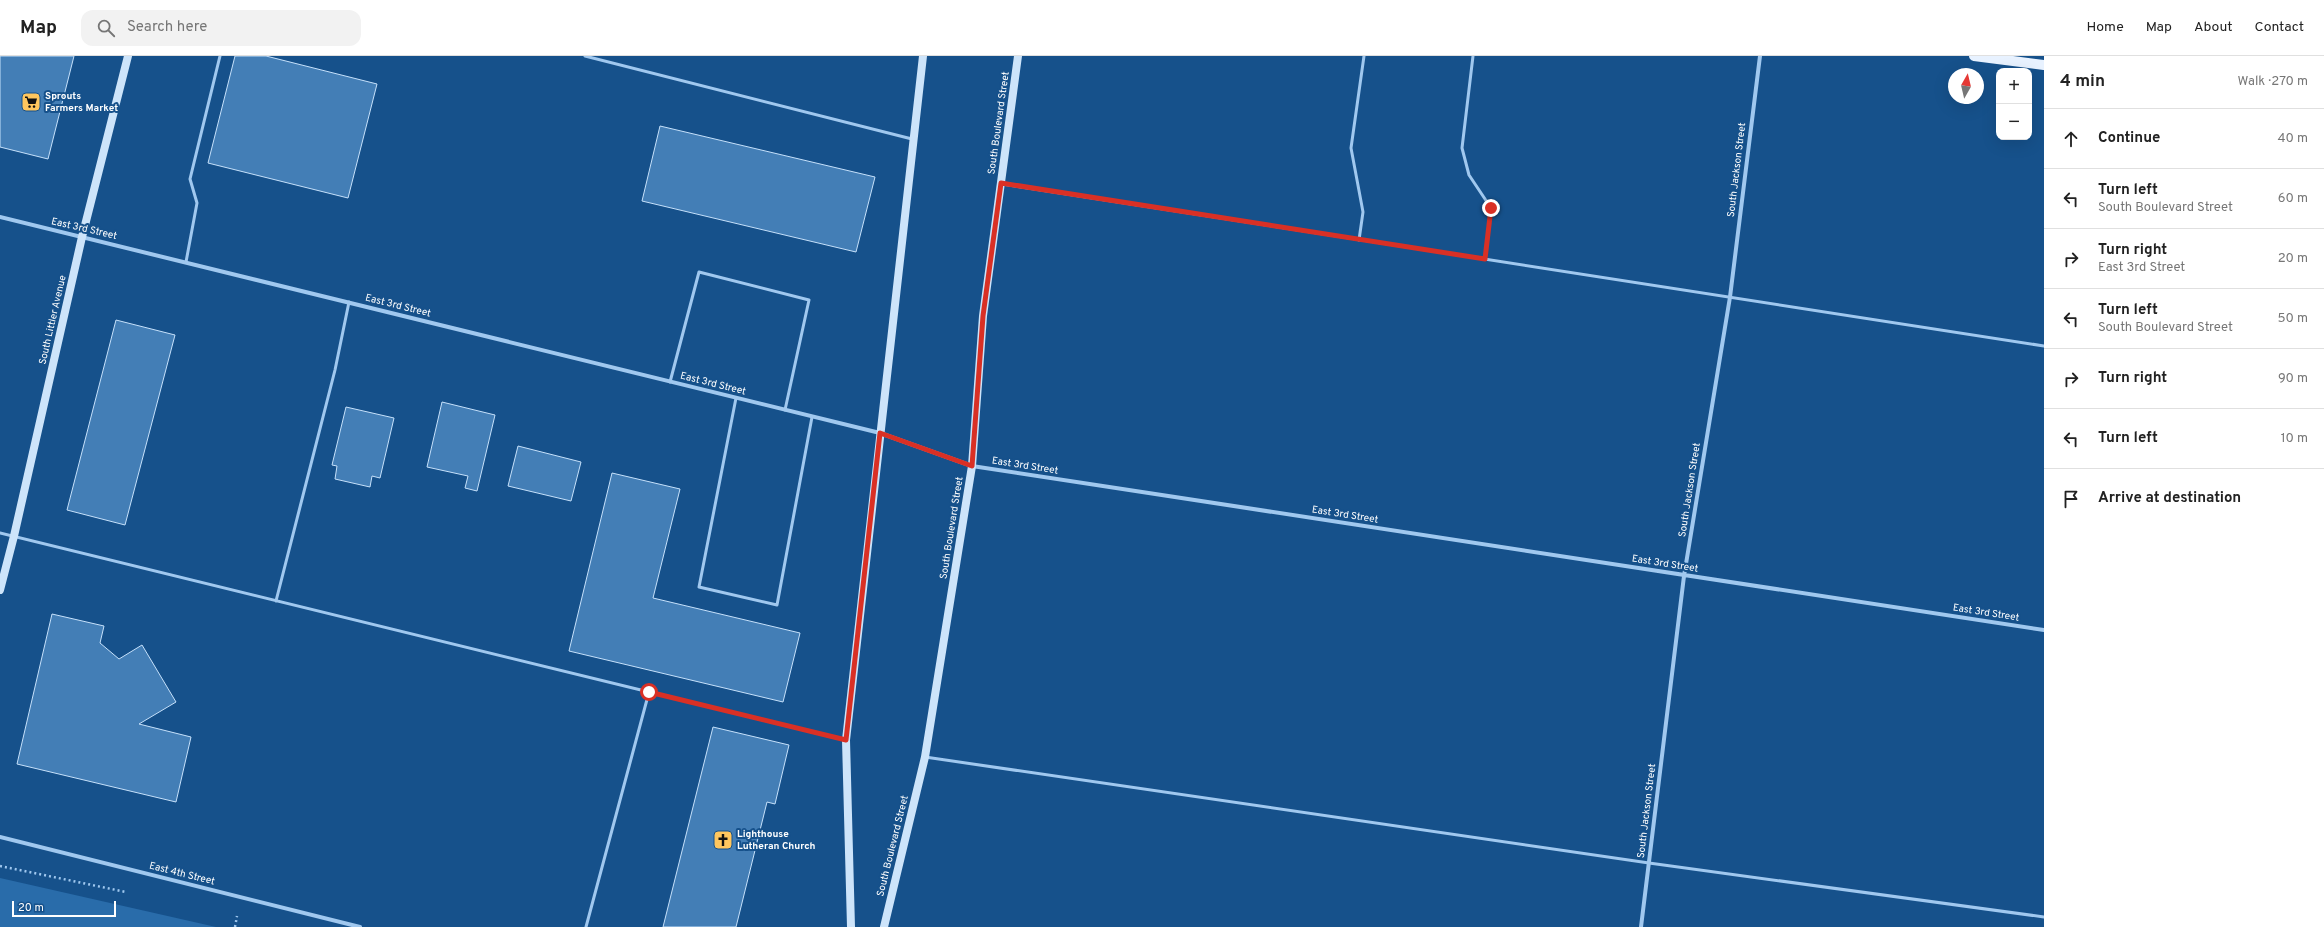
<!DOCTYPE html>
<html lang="en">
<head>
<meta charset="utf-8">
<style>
	:root { --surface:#fff; --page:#f2f2f2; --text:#222; --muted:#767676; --line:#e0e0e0 }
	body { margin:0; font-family:Overpass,sans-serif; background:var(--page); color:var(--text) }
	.controls { position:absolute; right:12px; top:12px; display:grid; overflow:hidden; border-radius:8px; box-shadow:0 4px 16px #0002 }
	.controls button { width:36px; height:36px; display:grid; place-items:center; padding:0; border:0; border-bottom:1px solid var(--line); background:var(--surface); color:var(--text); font:20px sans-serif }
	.compass { position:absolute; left:1948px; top:12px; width:36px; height:36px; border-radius:50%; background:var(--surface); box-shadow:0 4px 16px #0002; rotate:8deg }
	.scale { position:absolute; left:12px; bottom:10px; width:104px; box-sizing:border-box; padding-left:4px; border:2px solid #fff; border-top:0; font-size:11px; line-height:14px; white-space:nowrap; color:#fff; -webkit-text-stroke:3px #16518b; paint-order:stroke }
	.stop { position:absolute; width:12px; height:12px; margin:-9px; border:3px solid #d93025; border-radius:50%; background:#fff }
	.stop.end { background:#d93025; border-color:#fff; box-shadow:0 1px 4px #0008 }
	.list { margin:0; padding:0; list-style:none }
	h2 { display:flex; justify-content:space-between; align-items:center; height:52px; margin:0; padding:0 16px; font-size:17px }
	h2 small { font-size:13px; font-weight:400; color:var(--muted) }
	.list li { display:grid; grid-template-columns:26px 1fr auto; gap:12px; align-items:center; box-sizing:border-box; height:60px; padding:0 16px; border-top:1px solid var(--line) }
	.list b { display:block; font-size:15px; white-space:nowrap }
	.list p { margin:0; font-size:13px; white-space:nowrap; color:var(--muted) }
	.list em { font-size:13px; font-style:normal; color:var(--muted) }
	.icon { flex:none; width:22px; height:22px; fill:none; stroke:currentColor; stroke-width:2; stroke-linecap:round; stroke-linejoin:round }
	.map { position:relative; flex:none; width:2044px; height:871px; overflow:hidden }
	header { display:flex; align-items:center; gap:24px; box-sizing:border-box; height:56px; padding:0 20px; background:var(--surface); border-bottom:1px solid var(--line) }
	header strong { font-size:19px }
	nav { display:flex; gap:22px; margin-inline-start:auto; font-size:14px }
	.search { width:280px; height:36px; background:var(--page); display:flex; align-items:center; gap:10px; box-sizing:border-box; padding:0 14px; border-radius:12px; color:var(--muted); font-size:15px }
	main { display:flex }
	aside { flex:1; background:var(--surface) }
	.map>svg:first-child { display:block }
	.green { fill:#296caa }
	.building { fill:#437eb6; stroke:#c6e1fb }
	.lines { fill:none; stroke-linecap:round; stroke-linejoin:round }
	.path { stroke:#a0c8ef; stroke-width:2.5; stroke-dasharray:2 3; stroke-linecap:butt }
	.lane { stroke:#a0c8ef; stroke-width:3 }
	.street { stroke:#a0c8ef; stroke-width:4 }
	.secondary { stroke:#cde4fa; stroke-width:8 }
	.primary { stroke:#e8f2ff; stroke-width:10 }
	.route { stroke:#d93025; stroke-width:5 }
	.labels { text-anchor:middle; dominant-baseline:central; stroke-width:4; stroke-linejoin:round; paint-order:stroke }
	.poi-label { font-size:10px; font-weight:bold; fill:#fff; stroke:#16518b; text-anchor:start }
	.street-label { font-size:10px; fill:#fff; stroke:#16518b }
</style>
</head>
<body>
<header>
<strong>Map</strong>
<div class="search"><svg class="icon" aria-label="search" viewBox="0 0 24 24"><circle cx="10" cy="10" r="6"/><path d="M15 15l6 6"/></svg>Search here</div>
<nav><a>Home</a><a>Map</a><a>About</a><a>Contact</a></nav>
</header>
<main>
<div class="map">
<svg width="2044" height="871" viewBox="0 0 2044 871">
	<rect width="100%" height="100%" fill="#16518b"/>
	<path class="green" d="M 0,822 L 216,871 L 0,871 Z"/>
	<path class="building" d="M 0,0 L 74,0 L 48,103 L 0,91 Z
		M 235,0 L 266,0 L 377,28 L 348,142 L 208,107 Z
		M 660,70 L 875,121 L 856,196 L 642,145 Z
		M 116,264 L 175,279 L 125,469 L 67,454 Z
		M 442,346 L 495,359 L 477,435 L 465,432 L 468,420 L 427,411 Z
		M 346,351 L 394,362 L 380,422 L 372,420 L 370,431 L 335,423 L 337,410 L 332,409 Z
		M 518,390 L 581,406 L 571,445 L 508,430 Z
		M 612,417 L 680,433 L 653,542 L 800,577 L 783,646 L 569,595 Z
		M 52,558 L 104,570 L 100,587 L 119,603 L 142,589 L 176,646 L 139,668 L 191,681 L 176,746 L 17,708 Z
		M 713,671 L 789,689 L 775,748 L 767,746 L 736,871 L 663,871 Z"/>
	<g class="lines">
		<path class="path" d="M 0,810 L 126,836
			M 235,871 L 237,860"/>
		<path class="lane" d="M 585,0 L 912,83
			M 1473,0 L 1462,92 L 1469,119 L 1491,152 L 1485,203
			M 1002,128 L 2044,290
			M 1359,184 L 1363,156 L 1351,92 L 1364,0
			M 186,206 L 197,147 L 190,123 L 220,0
			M 670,326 L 699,216 L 809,244 L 785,354
			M 736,342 L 699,531 L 777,549 L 812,361
			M 0,477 L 845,684
			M 276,545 L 335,314 L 349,246
			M 925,701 L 1649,807 L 2044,861
			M 586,871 L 649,636"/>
		<path class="street" d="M 0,161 L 880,377 L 972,410 L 2044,574
			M 0,781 L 360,871
			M 1641,871 L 1684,520 L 1730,241 L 1760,0"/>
		<path class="secondary" d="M 0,534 L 14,480 L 82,181 L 128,0
			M 851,871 L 846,684 L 923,0
			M 884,871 L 925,701 L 972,410 L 983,260 L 1018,0"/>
		<path class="primary" d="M 1974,0 L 2044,9"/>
	</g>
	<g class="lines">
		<path class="route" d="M 649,636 L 846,684 L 880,377 L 972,410 L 983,260 L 1001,127 L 1485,203 L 1491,152"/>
	</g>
	<defs>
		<g id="supermarket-square" transform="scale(1)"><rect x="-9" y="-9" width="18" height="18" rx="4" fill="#ffc65e" stroke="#16518b"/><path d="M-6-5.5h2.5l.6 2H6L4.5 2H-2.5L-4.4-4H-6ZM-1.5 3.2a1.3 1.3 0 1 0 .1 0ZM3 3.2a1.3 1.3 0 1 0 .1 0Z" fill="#111"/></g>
		<g id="church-square" transform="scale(1)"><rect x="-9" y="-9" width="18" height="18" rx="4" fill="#ffc65e" stroke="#16518b"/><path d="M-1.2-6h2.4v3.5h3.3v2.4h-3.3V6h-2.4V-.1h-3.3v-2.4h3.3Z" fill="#111"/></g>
	</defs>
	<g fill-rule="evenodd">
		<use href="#supermarket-square" x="31" y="46"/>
		<use href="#church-square" x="723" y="784"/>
	</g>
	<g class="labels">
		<g class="poi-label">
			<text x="45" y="40">Sprouts<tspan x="45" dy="12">Farmers Market</tspan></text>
			<text x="737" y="778">Lighthouse<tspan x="737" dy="12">Lutheran Church</tspan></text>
		</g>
		<g class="street-label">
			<text transform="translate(999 67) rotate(-82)">South Boulevard Street</text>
			<text transform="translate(1737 114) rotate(-83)">South Jackson Street</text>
			<text transform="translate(84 173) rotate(13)">East 3rd Street</text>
			<text transform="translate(398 250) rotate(14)">East 3rd Street</text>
			<text transform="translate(53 264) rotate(-77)">South Littler Avenue</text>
			<text transform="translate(713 328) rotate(14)">East 3rd Street</text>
			<text transform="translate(1025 410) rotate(9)">East 3rd Street</text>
			<text transform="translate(1690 434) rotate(-81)">South Jackson Street</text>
			<text transform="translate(1345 459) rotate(9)">East 3rd Street</text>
			<text transform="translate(952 472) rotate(-81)">South Boulevard Street</text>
			<text transform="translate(1665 508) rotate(9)">East 3rd Street</text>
			<text transform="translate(1986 557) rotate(9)">East 3rd Street</text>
			<text transform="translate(1647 755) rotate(-83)">South Jackson Street</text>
			<text transform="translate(893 790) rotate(-76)">South Boulevard Street</text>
			<text transform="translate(182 818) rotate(14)">East 4th Street</text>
		</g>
	</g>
</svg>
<div class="controls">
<button>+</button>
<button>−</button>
</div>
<svg class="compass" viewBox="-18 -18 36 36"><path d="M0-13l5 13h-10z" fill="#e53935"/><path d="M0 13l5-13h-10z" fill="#767676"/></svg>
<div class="scale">20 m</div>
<div class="stop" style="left:649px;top:636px"></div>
<div class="stop end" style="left:1491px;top:152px"></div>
</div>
<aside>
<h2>4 min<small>Walk · 270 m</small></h2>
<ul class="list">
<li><svg class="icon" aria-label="ahead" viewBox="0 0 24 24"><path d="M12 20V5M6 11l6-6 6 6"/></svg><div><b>Continue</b></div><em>40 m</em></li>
<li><svg class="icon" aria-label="left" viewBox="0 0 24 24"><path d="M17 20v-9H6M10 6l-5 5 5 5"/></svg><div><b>Turn left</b><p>South Boulevard Street</p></div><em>60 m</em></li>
<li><svg class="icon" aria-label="right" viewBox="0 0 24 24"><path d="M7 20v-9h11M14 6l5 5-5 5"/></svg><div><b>Turn right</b><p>East 3rd Street</p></div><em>20 m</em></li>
<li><svg class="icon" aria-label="left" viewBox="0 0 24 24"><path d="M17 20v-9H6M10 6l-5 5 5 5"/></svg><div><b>Turn left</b><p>South Boulevard Street</p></div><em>50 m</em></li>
<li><svg class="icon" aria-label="right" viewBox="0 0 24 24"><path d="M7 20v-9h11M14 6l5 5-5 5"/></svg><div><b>Turn right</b></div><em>90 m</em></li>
<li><svg class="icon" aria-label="left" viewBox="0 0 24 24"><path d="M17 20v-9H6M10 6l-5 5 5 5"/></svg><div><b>Turn left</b></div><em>10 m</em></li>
<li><svg class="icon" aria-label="arrive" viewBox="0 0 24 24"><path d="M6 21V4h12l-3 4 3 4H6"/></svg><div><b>Arrive at destination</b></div></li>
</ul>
</aside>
</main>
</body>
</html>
